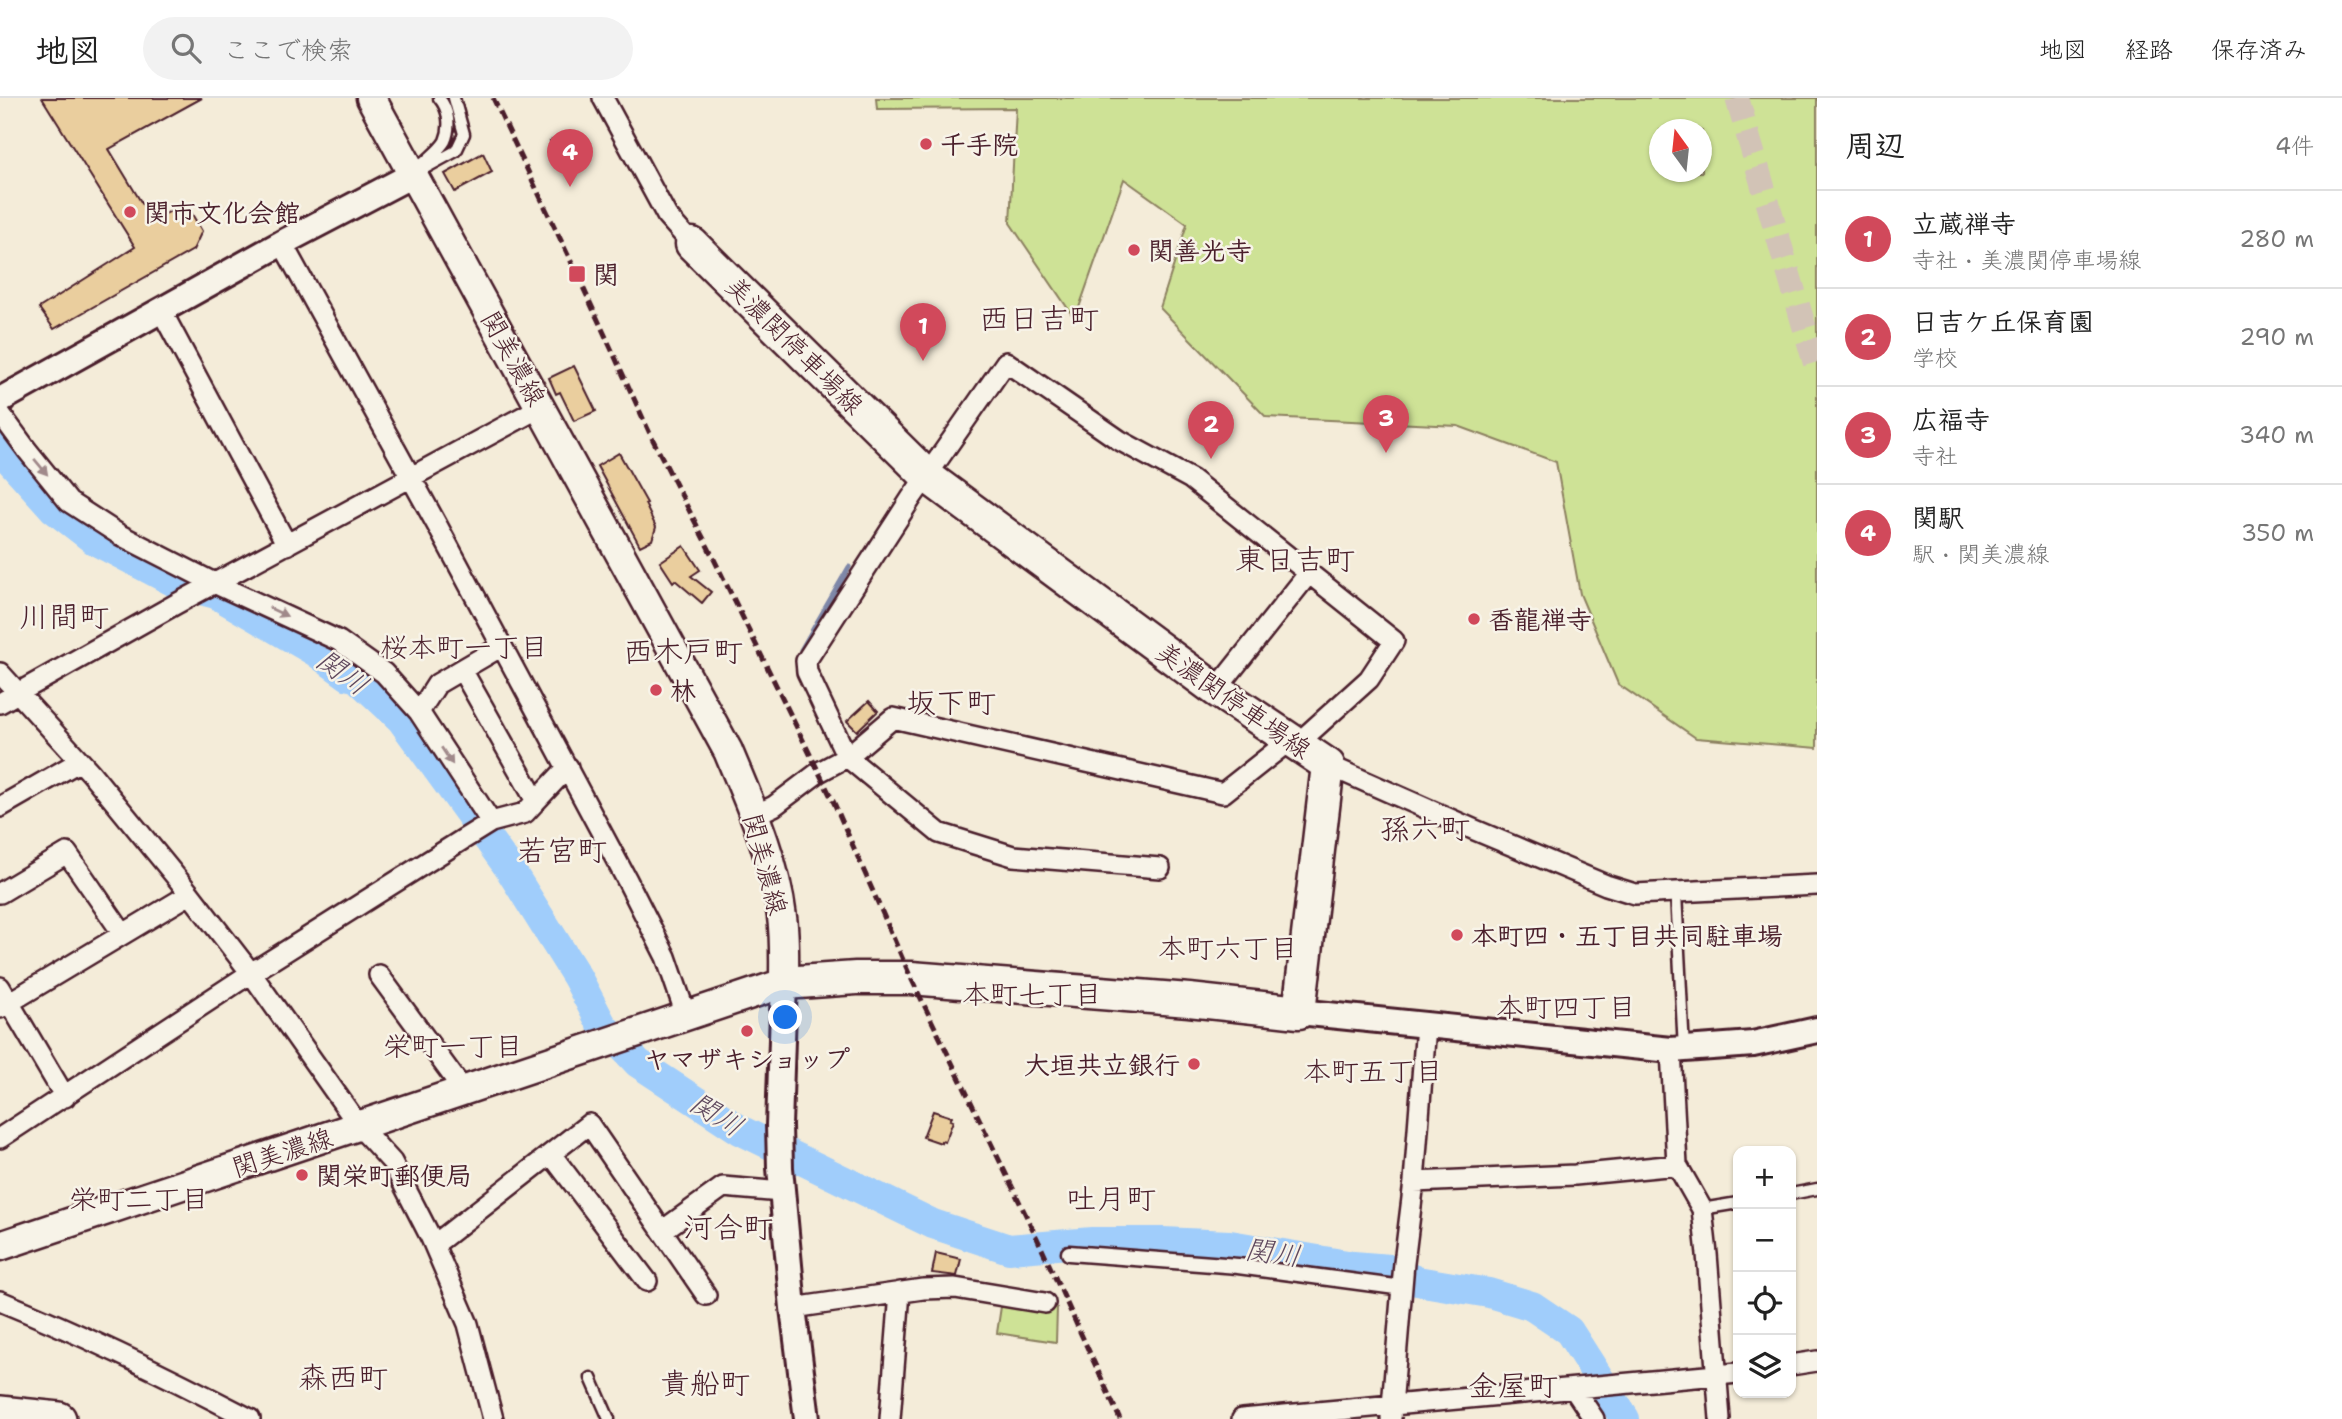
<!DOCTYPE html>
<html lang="ja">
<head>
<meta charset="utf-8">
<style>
	:root { --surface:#fff; --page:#f2f2f2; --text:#222; --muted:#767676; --line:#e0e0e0; --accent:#d1495b }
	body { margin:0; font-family:"Shantell Sans","Klee One",sans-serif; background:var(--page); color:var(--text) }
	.controls { position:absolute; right:21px; bottom:21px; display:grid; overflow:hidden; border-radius:14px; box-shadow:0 2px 5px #0004 }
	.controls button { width:63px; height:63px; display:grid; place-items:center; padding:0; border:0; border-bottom:2px solid var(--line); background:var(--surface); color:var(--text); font:35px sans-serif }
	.compass { position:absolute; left:1649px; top:21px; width:63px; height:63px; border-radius:50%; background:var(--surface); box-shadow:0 2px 5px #0004; rotate:345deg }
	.you { position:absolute; left:786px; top:920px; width:24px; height:24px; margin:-18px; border:5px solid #fff; border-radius:50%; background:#1a73e8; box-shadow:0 0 0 10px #1a73e833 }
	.badge { display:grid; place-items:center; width:46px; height:46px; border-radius:50%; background:var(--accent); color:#fff; font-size:23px; font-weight:700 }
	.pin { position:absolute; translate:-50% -58px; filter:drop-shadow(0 2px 4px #0008) }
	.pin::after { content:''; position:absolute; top:37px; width:24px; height:21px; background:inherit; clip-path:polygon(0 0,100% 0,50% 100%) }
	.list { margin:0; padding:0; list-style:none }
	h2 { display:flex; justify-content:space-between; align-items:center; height:91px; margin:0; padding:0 28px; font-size:30px }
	h2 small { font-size:23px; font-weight:400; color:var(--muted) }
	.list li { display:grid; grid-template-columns:46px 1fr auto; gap:21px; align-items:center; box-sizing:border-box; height:98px; padding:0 28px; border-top:2px solid var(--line) }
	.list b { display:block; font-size:26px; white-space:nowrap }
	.list p { margin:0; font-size:23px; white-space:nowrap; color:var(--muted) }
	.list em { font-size:23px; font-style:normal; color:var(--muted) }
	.icon { flex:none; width:38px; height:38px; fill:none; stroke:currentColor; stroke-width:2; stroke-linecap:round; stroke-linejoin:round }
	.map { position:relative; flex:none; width:1817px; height:1321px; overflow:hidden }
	header { display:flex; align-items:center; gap:42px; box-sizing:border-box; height:98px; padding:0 35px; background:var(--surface); border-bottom:2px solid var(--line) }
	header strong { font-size:33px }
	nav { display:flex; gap:38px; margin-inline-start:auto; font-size:24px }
	.search { width:490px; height:63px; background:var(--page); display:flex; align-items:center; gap:18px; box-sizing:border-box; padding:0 24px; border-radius:38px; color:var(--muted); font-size:26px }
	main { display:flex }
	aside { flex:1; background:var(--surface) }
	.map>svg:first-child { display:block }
	.green { fill:#cee296; stroke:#8c8060; stroke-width:2; fill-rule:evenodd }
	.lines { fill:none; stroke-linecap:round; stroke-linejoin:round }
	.stream { stroke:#7e87a8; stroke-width:5 }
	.river { stroke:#a0cdfb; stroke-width:30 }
	.building { fill:#eace9e; stroke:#4a1f2b; stroke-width:2 }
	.tertiary-tunnel { stroke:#d2c3b6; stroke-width:24; stroke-dasharray:24 12; stroke-linecap:butt }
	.service-casing { stroke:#4a1f2b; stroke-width:15 }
	.pedestrian-casing { stroke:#4a1f2b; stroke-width:19 }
	.minor-casing { stroke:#4a1f2b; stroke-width:24 }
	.tertiary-casing { stroke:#4a1f2b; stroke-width:30 }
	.secondary-casing { stroke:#4a1f2b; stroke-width:33 }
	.primary-casing { stroke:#4a1f2b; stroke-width:37 }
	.trunk-casing { stroke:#4a1f2b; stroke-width:38 }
	.service { stroke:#f7f3e8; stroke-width:10 }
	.pedestrian { stroke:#f7f3e8; stroke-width:14 }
	.minor { stroke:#f7f3e8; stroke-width:19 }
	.tertiary { stroke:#f7f3e8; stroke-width:24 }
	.secondary { stroke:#f7f3e8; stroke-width:28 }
	.primary { stroke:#f7f3e8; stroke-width:32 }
	.trunk { stroke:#f7f3e8; stroke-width:33 }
	.rail { stroke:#4a1f2b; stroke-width:5; stroke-dasharray:10 5; stroke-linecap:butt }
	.oneway { fill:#a0898a }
	.poi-dot { fill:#d1495b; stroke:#f7f3e8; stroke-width:2.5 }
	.labels { text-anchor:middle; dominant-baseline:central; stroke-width:5; stroke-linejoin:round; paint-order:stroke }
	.poi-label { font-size:26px; font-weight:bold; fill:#4a1f2b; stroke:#f7f3e8; text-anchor:start }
	.street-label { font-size:26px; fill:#4a1f2b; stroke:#f7f3e8 }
	.neighbourhood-label { font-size:28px; fill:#4a1f2b; stroke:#f7f3e8 }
	.water-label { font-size:28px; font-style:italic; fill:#604a5f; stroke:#f7f3e8 }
	.quarter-label { font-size:30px; fill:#4a1f2b; stroke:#f7f3e8 }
</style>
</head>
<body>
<header>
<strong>地図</strong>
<div class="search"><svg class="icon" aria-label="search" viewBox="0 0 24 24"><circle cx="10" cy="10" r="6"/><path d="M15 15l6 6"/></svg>ここで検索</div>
<nav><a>地図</a><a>経路</a><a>保存済み</a></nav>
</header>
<main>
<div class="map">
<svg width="1817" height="1321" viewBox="0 0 1817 1321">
	<rect width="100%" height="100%" fill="#f4ecd9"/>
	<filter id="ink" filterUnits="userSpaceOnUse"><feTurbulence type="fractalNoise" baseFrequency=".0143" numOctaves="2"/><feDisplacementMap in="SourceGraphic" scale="14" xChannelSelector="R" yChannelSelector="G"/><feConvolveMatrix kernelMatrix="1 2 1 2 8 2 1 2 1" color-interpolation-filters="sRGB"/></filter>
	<g filter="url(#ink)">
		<path class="green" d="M 876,0 L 1817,0 L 1817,650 L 1696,640 L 1618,586 L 1580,496 L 1556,364 L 1458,328 L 1266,319 L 1160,210 L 1187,126 L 1124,81 L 1075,221 L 1010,125 L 1016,10 L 877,11 ZM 1660,32 L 1702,32 L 1702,74 L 1660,74 Z
			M 1002,1202 L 1057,1210 L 1056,1244 L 997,1235 Z"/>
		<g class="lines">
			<path class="stream" d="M 801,552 L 849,469"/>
			<path class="river" d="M 0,351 L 54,411 L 94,442 L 178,486 L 216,496 L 316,554 L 349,578 L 356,579 L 401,621 L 509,770 L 577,879 L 602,927 L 638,965 L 740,1032 L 933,1126 L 1009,1151 L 1092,1144 L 1163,1144 L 1230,1147 L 1353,1168 L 1390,1171 L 1417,1183 L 1489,1195 L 1532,1208 L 1569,1233 L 1625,1321"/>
		</g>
		<path class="building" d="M 42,0 L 202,0 L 109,51 L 152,122 L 186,106 L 202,133 L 193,152 L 54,231 L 39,210 L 135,149 Z
			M 561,38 L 573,62 L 560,68 L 550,43 Z
			M 483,55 L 492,74 L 455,94 L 445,76 Z
			M 574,268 L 596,313 L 574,323 L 560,294 L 556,296 L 549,280 Z
			M 619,355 L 647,405 L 645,406 L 656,429 L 652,442 L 640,448 L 597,368 Z
			M 684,448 L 700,472 L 691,478 L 711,494 L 702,505 L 675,482 L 673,484 L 660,464 Z
			M 869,603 L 878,613 L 857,633 L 847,623 Z
			M 933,1013 L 952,1019 L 950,1022 L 953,1023 L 945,1044 L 941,1043 L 941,1045 L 923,1039 Z
			M 936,1155 L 961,1161 L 957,1178 L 932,1175 Z"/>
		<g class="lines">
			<path class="tertiary-tunnel" d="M 1737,0 L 1817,272"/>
			<g class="service-casing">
				<path id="service" d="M 421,68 C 428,60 440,52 445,43 C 451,29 449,11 439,0
					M 414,76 L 456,53 L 464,36 L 454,0
					M 1676,795 L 1684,952
					M 1791,1096 L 1817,1091
					M 1702,1111 L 1738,1105
					M 591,1280 L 609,1321"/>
			</g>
			<g class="pedestrian-casing">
				<path id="pedestrian" d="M 1069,1155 L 1238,1168 L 1403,1190"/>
			</g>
			<g class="minor-casing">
				<path id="minor" d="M 603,0 L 667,118 L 692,146
					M 282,145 L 437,427 L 627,782 L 666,859 L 686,917
					M 162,214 L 287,447
					M 0,315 L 27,352 L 69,404 L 120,437 L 216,486 L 339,543 L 384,575 L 419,614 L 491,724
					M 462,572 L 536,703 L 568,669
					M 0,575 L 91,675 L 190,796 L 251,875 L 359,1028 L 392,1064 L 431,1140 L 468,1226 L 493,1321
					M 1216,592 L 1309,475
					M 0,605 L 176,506 L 541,309
					M 419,614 L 437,586 L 502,548
					M 1328,667 L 1475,732 L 1606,787 L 1635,796 L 1817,787
					M 0,709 L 80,663
					M 755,717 L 774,708 L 819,674 L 847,659 L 893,620 L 1223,695 L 1290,642
					M 1160,770 L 1013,758 L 939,735 L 847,659 L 807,574 L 806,563 L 912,399 L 1006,264 L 1119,342 L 1191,381 L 1394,543 L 1369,581 L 1297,646
					M 0,795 L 67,755 L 123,836
					M 379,877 L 464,993
					M 0,889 L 65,999
					M 0,910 L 190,796
					M 1671,952 L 1677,1067 L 1702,1111 L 1707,1156 L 1720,1321
					M 0,1040 L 251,875 L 462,742 L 491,724 L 525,715 L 536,703
					M 551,1056 L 647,1183
					M 1414,1084 L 1575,1077 L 1677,1067
					M 662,1133 L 723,1089 L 782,1094
					M 434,1147 L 589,1026 L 706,1197
					M 0,1203 C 86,1238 168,1278 250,1321
					M 793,1210 L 923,1191 L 955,1190 L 1045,1205
					M 1791,1267 L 1817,1263
					M 1574,1291 L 1594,1321
					M 1391,1320 L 1404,1165 L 1414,1084 L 1426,927
					M 890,1321 L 900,1194
					M 1242,1321 L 1738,1275"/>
			</g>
			<g class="tertiary-casing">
				<path id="tertiary" d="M 0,302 L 282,145 L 412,77
					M 784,885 L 779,1027 L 780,1070 L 793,1210 L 807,1321
					M 1299,914 L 1671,952 L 1753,946 L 1817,932"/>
			</g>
			<g class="secondary-casing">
				<path id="secondary" d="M 0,1148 L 784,885 C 784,863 785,840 782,819 C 775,761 750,706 728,653 L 371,0"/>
			</g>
			<g class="primary-casing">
				<path id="primary" d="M 692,146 L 928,379 L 1216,592 L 1328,667 L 1299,914 L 1189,902 L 911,880 L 856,880 L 784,885"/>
			</g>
			<g class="trunk-casing">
				<path id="trunk" d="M 0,1315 L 59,1321"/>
			</g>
			<use href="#service" class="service"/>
			<use href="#pedestrian" class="pedestrian"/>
			<use href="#minor" class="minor"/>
			<use href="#tertiary" class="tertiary"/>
			<use href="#secondary" class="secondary"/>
			<use href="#primary" class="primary"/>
			<use href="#trunk" class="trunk"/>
			<path class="rail" d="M 493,0 L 577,176 L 652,340 L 709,451 L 835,707 L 911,880 L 1037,1140 L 1120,1321"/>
		</g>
		<defs><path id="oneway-solid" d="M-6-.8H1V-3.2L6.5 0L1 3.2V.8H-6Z" transform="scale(1.75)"/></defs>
		<g class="oneway">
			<use href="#oneway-solid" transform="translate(41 369) rotate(50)"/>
			<use href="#oneway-solid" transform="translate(278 514) rotate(25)"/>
			<use href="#oneway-solid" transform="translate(447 658) rotate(57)"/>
		</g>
	</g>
	<g class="poi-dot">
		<circle cx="926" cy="46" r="7"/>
		<circle cx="130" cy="114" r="7"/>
		<circle cx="1134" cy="152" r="7"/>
		<rect x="568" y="167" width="18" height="18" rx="3.5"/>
		<circle cx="1474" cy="521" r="7"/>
		<circle cx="656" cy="592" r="7"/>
		<circle cx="1457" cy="837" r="7"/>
		<circle cx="747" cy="933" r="7"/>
		<circle cx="1194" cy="966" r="7"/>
		<circle cx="302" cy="1077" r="7"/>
	</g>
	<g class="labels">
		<g class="poi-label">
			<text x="940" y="46">千手院</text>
			<text x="144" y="114">関市文化会館</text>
			<text x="1148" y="152">関善光寺</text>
			<text x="593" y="176">関</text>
			<text x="1488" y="521">香龍禅寺</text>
			<text x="670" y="592">林</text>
			<text x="1471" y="837">本町四・五丁目共同駐車場</text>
			<text x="747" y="960" text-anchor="middle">ヤマザキショップ</text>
			<text x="1180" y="966" text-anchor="end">大垣共立銀行</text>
			<text x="316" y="1077">関栄町郵便局</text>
		</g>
		<g class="street-label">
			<text transform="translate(795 247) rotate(45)">美濃関停車場線</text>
			<text transform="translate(514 260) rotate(61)">関美濃線</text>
			<text transform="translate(1234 602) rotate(35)">美濃関停車場線</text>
			<text transform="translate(766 766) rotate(75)">関美濃線</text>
			<text transform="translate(282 1054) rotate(-18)">関美濃線</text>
		</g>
		<g class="neighbourhood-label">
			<text x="464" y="549">桜本町一丁目</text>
			<text x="1228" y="850">本町六丁目</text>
			<text x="1032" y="896">本町七丁目</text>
			<text x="1566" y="909">本町四丁目</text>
			<text x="453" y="948">栄町一丁目</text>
			<text x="1373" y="973">本町五丁目</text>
			<text x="139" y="1101">栄町二丁目</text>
		</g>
		<g class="water-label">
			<text transform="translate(343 574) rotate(36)">関川</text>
			<text transform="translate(717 1016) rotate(32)">関川</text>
			<text transform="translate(1273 1154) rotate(8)">関川</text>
		</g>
		<g class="quarter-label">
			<text x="1039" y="220">西日吉町</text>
			<text x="1295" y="461">東日吉町</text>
			<text x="64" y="518">川間町</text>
			<text x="683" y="553">西木戸町</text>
			<text x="951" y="604">坂下町</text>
			<text x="1425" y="730">孫六町</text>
			<text x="562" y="752">若宮町</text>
			<text x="1111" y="1100">吐月町</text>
			<text x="728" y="1129">河合町</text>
			<text x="343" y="1279">森西町</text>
			<text x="705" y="1285">貴船町</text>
			<text x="1513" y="1287">金屋町</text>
		</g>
	</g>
</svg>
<div class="controls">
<button>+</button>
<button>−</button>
<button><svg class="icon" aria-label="locate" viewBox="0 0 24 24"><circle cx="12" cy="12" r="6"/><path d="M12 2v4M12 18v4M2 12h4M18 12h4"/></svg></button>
<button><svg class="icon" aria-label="layers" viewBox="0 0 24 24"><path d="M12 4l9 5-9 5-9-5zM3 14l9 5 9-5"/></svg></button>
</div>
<svg class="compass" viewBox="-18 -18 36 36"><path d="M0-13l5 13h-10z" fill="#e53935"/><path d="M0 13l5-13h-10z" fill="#767676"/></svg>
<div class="you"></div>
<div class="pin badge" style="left:923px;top:263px">1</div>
<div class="pin badge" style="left:1211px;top:361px">2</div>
<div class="pin badge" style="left:1386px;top:355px">3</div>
<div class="pin badge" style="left:570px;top:89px">4</div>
</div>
<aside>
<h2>周辺<small>4件</small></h2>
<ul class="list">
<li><span class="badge">1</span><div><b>立蔵禅寺</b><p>寺社 · 美濃関停車場線</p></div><em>280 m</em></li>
<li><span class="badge">2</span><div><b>日吉ケ丘保育園</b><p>学校</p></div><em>290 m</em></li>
<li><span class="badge">3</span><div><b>広福寺</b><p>寺社</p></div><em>340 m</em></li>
<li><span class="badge">4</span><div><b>関駅</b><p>駅 · 関美濃線</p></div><em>350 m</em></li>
</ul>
</aside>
</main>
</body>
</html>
